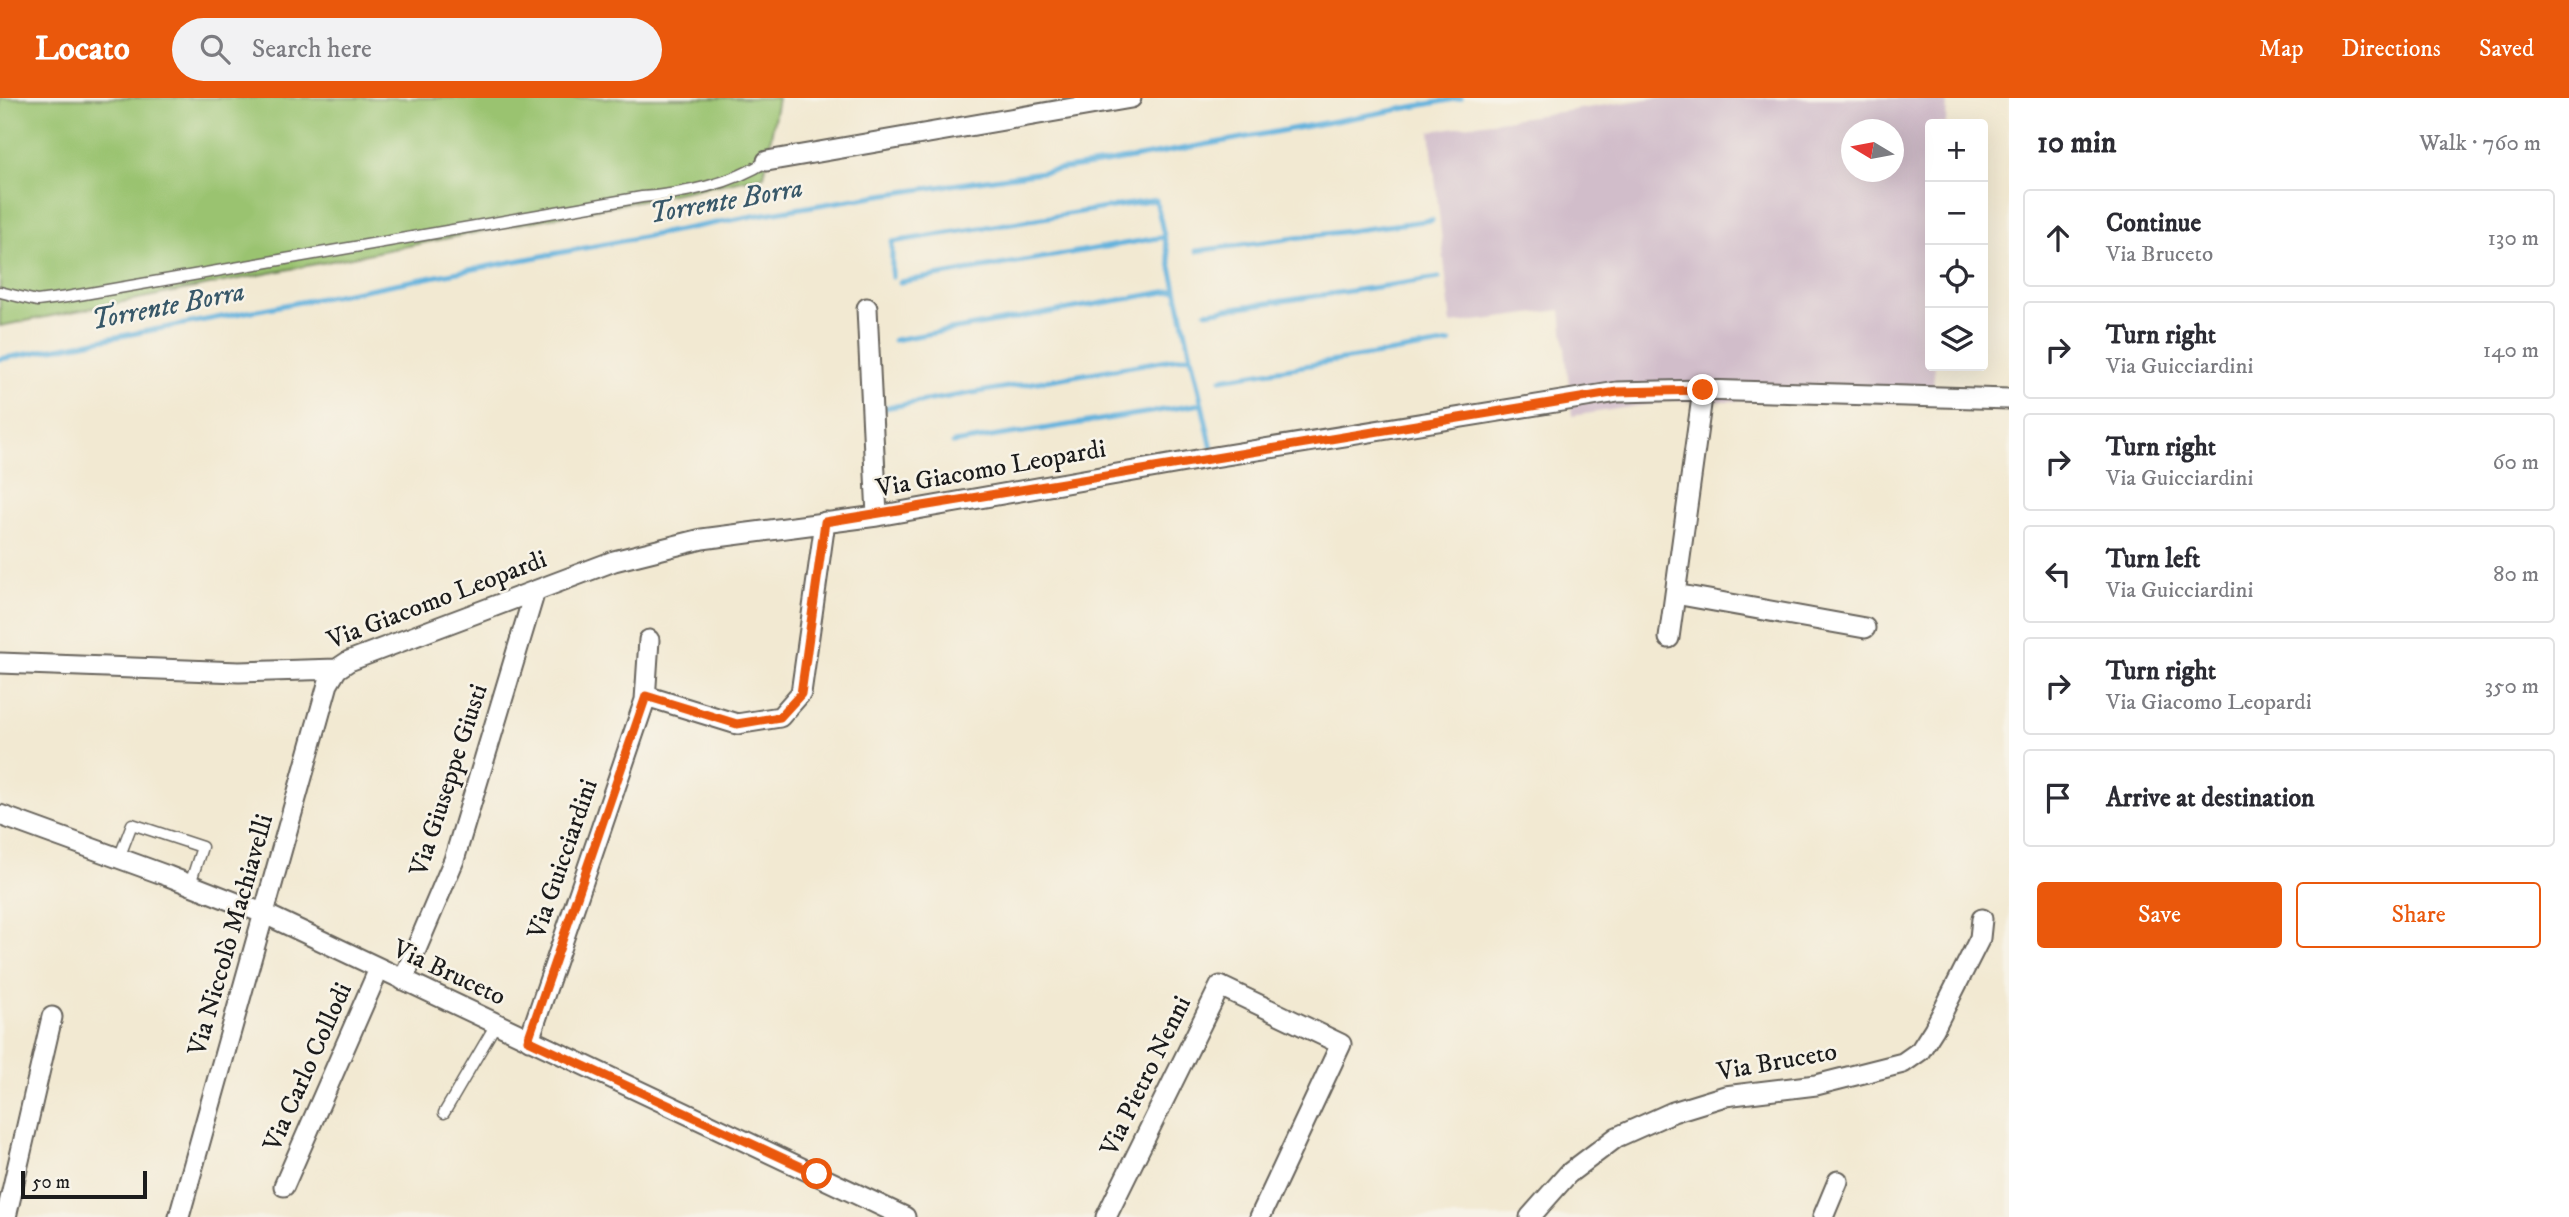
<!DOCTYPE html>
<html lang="en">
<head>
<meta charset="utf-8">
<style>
	:root { --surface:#fff; --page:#f2f2f3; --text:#2b2b33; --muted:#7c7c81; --line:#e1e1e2; --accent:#ea580c }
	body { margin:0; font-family:"IM FELL DW Pica",serif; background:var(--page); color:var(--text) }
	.controls { position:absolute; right:21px; top:21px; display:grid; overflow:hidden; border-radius:7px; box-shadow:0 7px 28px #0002 }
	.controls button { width:63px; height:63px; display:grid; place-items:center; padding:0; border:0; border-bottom:2px solid var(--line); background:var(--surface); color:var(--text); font:35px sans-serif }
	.compass { position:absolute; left:1841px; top:21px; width:63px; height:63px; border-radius:50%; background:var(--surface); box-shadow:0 7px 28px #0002; rotate:280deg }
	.scale { position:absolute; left:21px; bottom:18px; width:126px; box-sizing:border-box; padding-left:7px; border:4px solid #1c1c1c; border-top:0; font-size:19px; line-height:24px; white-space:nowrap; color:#1c1c1c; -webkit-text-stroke:5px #f7f3e8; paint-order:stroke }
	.stop { position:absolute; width:21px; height:21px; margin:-16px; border:5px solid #ea580c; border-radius:50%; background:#fff }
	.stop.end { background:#ea580c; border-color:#fff; box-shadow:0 2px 7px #0008 }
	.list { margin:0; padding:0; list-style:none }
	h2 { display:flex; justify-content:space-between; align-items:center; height:91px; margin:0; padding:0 28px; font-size:30px }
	h2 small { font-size:23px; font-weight:400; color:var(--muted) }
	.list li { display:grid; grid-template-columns:46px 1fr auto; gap:21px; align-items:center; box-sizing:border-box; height:98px; margin:0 14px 14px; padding:0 14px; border:2px solid var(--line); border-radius:7px }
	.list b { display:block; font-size:26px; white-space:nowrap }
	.list p { margin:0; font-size:23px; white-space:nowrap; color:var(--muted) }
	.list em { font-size:23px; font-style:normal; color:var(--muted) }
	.actions { display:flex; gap:14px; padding:21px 28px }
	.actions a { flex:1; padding:16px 0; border:2px solid var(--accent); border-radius:7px; text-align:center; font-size:24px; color:var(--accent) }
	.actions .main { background:var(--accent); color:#fff }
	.icon { flex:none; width:38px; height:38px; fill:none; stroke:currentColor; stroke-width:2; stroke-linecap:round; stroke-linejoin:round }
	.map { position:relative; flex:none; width:2009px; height:1119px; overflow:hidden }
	header { display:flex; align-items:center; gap:42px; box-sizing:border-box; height:98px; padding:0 35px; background:var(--accent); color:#fff }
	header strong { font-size:33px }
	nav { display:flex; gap:38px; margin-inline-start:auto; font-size:24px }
	.search { width:490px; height:63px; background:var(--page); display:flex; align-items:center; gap:18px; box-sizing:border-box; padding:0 24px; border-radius:38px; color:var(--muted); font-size:26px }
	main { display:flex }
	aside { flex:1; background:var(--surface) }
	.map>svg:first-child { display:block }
	.industrial { fill:#d1bdca; fill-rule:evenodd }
	.green { fill:#9ac36f; stroke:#5b7046; stroke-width:2 }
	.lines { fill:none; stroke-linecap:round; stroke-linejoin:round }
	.stream { stroke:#63b2dd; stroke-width:5 }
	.service-casing { stroke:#67645c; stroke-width:13 }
	.minor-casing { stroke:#67645c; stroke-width:23 }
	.service { stroke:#fff; stroke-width:10 }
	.minor { stroke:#fff; stroke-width:19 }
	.route { stroke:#ea580c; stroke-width:9 }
	.labels { text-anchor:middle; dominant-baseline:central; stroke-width:5; stroke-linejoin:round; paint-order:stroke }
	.street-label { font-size:26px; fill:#1c1c1c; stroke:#f7f3e8 }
	.water-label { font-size:28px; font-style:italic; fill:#385869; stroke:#f7f3e8 }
</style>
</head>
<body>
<header>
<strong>Locato</strong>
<div class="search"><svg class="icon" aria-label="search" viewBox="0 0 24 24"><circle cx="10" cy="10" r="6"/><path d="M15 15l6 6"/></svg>Search here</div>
<nav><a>Map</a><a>Directions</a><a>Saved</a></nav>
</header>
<main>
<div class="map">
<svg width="2009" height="1119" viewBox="0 0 2009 1119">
	<rect width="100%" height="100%" fill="#f7f3e8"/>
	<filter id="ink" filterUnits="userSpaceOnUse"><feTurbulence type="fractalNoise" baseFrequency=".0143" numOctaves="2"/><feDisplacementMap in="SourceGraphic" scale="14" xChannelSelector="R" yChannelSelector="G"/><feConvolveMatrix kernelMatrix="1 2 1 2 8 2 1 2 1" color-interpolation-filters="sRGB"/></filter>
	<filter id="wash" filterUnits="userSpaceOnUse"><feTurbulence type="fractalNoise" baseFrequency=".00686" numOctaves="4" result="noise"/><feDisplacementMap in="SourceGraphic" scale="28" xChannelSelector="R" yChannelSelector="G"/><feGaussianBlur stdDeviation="1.57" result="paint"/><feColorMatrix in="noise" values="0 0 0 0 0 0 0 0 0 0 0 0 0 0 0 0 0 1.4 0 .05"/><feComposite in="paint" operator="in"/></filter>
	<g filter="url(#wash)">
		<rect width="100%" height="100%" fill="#f2e9d2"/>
		<path class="industrial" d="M 1654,0 L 1947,0 L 1946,26 L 1930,26 L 1930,268 L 1935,268 L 1931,306 L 1675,302 L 1572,318 L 1561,212 L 1451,226 L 1430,33 ZM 1852,32 L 1894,32 L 1894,74 L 1852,74 Z"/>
		<path class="green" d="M 0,0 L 778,0 L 764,78 L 0,228 Z"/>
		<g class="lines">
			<path class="stream" d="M 1196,153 L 1432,122
				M 892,179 L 892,144 L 1156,102 L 1212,351
				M 900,184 L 1164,139
				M 1206,214 L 1439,180
				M 894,242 L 1176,192
				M 0,261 L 758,117 L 874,98 L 1105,65 L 1461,0
				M 1221,281 L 1450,245
				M 884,310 L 1191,258
				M 953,345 L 1202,306"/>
		</g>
	</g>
	<g filter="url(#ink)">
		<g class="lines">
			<g class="service-casing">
				<path id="service" d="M 0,194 L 37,203 L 67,199 L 642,99 C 683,96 732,86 767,63
					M 119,760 L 132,726 L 202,749 L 190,786
					M 444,1015 L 496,926"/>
			</g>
			<g class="minor-casing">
				<path id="minor" d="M 767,63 L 1131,0
					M 867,210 L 877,418
					M 1675,496 L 1865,530
					M 1669,540 L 1703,292
					M 0,565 L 239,574 L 337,571 L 349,563 L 614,463 L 702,441 L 877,418 L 1214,359 L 1617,294 L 1703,292 L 2009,301
					M 646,598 L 737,626 L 780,619 L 801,595 L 825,424
					M 0,717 L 168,778 L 265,816 L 905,1119
					M 403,882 L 454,762 L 535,493
					M 529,942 L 645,602 L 649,542
					M 284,1088 L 379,871
					M 6,1119 L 52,919
					M 179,1119 L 328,586 L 337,571
					M 1106,1119 L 1220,888 L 1341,946 L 1260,1119
					M 1530,1119 L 1568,1076 L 1617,1039 L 1673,1014 L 1725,998 L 1816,987 L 1903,965 L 1920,953 L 1934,931 L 1980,840 L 1982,821
					M 1823,1119 L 1838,1083"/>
			</g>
			<use href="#service" class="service"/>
			<use href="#minor" class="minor"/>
		</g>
	</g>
	<g class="lines" filter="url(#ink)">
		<path class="route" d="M 817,1076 L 528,942 L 646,598 L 737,626 L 780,619 L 801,596 L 825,424 L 1617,294 L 1703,292"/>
	</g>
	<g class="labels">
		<g class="street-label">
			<text transform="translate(991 371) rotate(-10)">Via Giacomo Leopardi</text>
			<text transform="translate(437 502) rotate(-21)">Via Giacomo Leopardi</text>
			<text transform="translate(449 682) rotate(-72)">Via Giuseppe Giusti</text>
			<text transform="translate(563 761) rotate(-71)">Via Guicciardini</text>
			<text transform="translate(231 837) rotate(-74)">Via Niccolò Machiavelli</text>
			<text transform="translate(449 875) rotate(25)">Via Bruceto</text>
			<text transform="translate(1777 964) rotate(-10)">Via Bruceto</text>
			<text transform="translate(308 969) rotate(-66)">Via Carlo Collodi</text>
			<text transform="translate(1146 978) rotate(-64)">Via Pietro Nenni</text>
		</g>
		<g class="water-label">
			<text transform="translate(726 103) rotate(-10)">Torrente Borra</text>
			<text transform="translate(168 208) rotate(-11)">Torrente Borra</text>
		</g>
	</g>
</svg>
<div class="controls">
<button>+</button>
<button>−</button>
<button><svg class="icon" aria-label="locate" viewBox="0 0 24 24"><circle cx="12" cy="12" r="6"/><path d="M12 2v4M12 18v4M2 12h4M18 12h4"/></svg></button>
<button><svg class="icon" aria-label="layers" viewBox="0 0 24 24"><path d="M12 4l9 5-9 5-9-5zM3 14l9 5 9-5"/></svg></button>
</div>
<svg class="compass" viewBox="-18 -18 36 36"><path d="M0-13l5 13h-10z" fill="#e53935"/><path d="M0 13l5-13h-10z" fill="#7c7c81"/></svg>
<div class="scale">50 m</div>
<div class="stop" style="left:817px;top:1076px"></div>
<div class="stop end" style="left:1703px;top:292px"></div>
</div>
<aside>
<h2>10 min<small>Walk · 760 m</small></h2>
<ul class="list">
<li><svg class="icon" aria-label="ahead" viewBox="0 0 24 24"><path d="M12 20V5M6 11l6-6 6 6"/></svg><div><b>Continue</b><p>Via Bruceto</p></div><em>130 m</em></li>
<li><svg class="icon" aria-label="right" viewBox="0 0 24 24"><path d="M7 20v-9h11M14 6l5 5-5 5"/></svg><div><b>Turn right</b><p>Via Guicciardini</p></div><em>140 m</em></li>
<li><svg class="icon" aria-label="right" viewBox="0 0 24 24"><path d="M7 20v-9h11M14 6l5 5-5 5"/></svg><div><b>Turn right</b><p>Via Guicciardini</p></div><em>60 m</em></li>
<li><svg class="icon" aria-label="left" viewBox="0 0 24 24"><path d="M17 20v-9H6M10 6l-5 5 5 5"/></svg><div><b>Turn left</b><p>Via Guicciardini</p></div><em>80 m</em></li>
<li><svg class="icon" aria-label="right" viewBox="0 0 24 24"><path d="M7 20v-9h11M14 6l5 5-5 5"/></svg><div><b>Turn right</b><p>Via Giacomo Leopardi</p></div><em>350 m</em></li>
<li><svg class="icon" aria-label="arrive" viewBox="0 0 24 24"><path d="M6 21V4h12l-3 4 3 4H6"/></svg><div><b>Arrive at destination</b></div></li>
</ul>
<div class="actions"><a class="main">Save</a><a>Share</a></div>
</aside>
</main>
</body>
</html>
